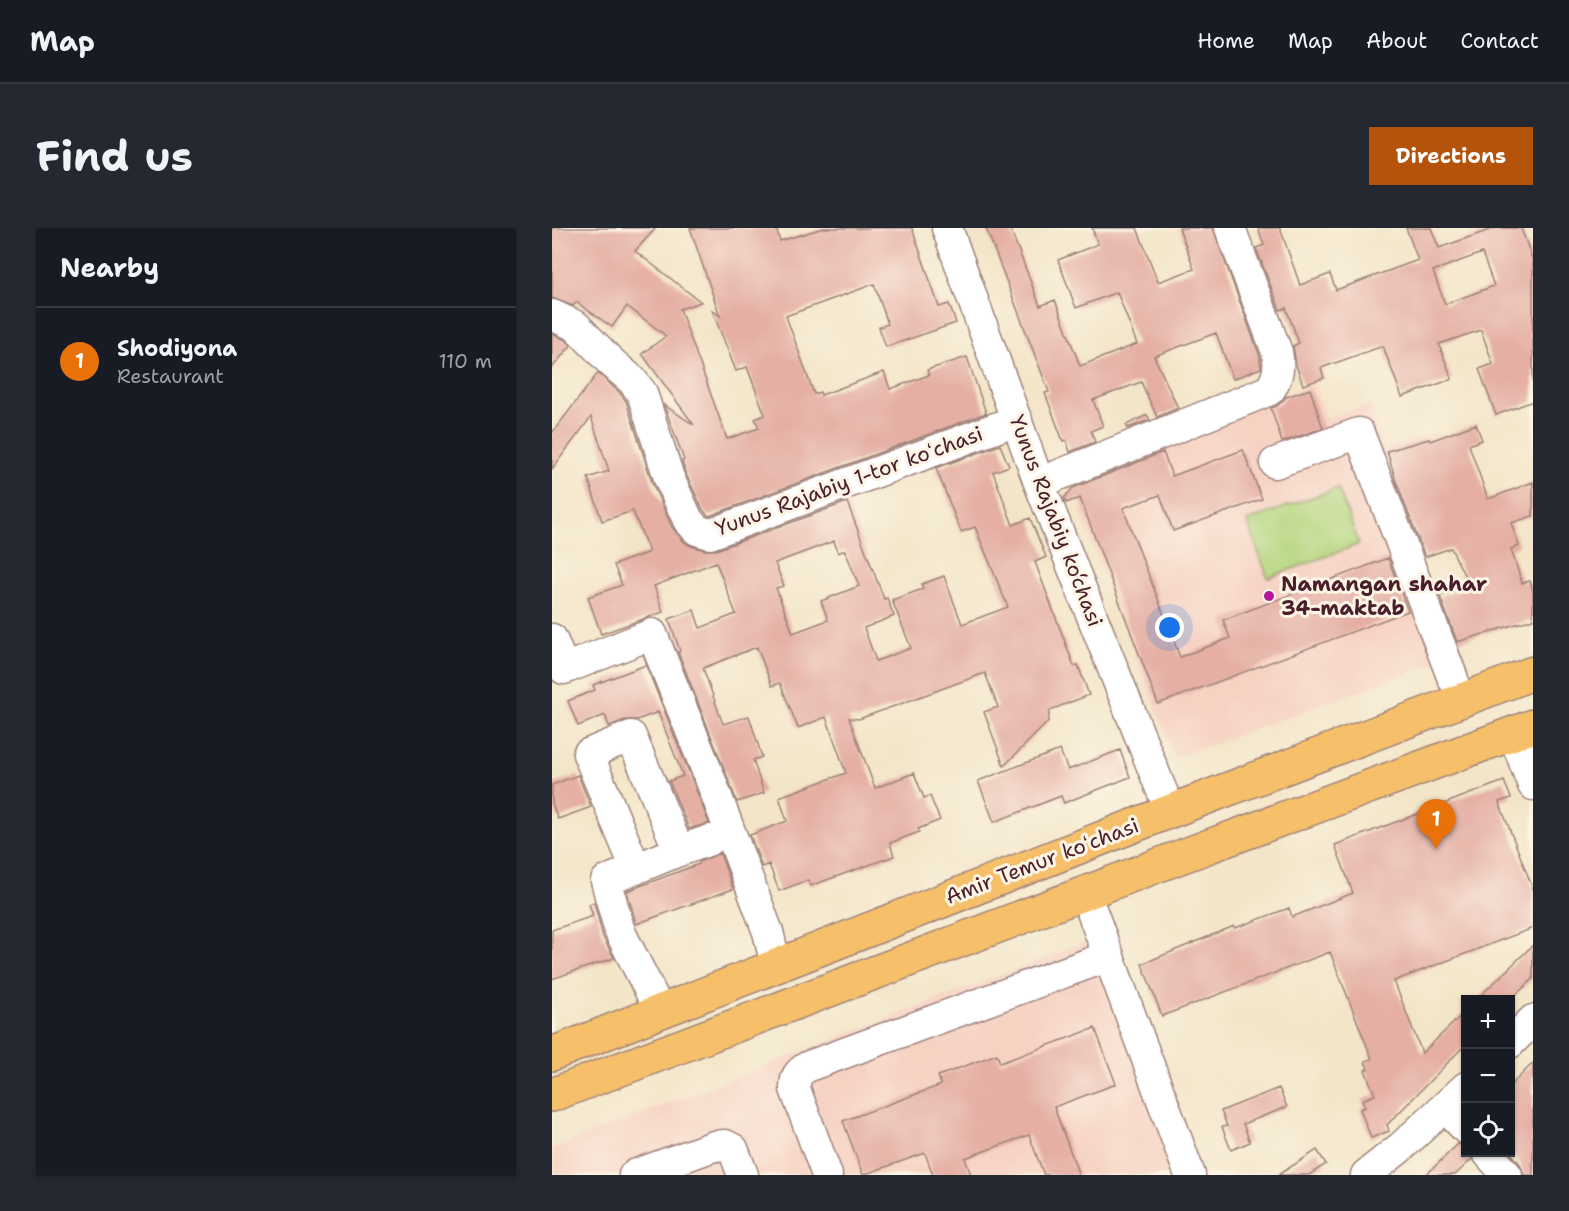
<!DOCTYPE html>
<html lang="en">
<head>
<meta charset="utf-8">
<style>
	:root { --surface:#171b24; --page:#242831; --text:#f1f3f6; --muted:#9ea1a6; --line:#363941; --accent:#b45309 }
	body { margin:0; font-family:"Shantell Sans",sans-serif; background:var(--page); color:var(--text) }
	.controls { position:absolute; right:18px; bottom:18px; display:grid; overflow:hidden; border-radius:0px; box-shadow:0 2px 4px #0004 }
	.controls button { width:54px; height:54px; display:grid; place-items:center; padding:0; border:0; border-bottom:2px solid var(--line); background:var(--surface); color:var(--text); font:30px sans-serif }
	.you { position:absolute; left:618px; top:400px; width:21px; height:21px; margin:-15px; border:4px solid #fff; border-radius:50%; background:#1a73e8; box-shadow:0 0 0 9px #1a73e833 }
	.badge { display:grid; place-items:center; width:39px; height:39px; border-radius:50%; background:var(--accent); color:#fff; font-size:20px; font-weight:700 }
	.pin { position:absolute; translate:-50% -50px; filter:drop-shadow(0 2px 3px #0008) }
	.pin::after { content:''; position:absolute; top:32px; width:21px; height:18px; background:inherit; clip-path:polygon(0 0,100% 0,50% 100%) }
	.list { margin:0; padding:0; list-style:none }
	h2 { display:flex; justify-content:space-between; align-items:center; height:78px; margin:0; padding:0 24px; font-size:26px }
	h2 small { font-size:20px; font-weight:400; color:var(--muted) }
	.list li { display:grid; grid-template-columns:39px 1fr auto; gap:18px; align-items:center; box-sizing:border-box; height:108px; padding:0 24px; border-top:2px solid var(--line) }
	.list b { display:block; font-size:22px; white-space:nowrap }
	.list p { margin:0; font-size:20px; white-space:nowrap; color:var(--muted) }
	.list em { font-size:20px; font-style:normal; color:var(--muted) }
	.icon { flex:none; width:33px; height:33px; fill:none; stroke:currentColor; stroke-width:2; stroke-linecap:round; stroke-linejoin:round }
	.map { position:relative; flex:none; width:981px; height:947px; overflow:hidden; border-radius:0px }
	header { display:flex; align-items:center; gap:36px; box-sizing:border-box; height:84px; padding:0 30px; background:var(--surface); border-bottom:2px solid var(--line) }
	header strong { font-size:28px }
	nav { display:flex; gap:33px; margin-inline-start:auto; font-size:21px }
	.intro { display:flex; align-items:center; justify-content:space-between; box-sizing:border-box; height:144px; padding:0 36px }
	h1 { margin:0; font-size:42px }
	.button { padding:15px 27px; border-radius:0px; background:var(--accent); color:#fff; font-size:21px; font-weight:700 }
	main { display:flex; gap:36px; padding:0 36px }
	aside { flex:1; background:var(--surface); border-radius:0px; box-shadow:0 2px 4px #0004 }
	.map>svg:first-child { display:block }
	.built { fill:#f6d2c3 }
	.green { fill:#b4d67e; stroke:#7f7a54; stroke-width:1.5 }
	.building { fill:#e5afa4; fill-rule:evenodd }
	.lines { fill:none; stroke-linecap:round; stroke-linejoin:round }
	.minor-casing { stroke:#9e827a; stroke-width:33 }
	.major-casing { stroke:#9e827a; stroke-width:36 }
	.minor { stroke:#fff; stroke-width:30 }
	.major { stroke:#f6c06b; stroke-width:33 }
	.poi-dot { fill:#b5179e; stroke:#fcf5e5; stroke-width:2 }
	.labels { text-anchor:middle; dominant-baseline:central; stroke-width:6; stroke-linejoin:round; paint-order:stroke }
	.street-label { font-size:21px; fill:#4a1f2b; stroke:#fcf5e5 }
	.poi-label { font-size:21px; font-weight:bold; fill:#4a1f2b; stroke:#fcf5e5; text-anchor:start }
</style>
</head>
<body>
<header>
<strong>Map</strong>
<nav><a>Home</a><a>Map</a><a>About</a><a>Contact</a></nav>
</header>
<div class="intro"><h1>Find us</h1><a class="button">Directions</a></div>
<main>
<aside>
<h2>Nearby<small></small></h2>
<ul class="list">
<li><span class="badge" style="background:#e8710a">1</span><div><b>Shodiyona</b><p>Restaurant</p></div><em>110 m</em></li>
</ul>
</aside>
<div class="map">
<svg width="981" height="947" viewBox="0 0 981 947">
	<rect width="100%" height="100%" fill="#fcf5e5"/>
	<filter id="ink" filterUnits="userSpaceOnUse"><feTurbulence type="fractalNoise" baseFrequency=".0167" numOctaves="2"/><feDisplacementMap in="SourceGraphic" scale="12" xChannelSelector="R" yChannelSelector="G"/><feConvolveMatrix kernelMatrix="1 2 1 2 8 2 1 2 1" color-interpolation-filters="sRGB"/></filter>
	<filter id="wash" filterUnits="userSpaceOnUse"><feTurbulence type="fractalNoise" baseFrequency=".008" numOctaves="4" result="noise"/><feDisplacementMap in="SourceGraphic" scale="24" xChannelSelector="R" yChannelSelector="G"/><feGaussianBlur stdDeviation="1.35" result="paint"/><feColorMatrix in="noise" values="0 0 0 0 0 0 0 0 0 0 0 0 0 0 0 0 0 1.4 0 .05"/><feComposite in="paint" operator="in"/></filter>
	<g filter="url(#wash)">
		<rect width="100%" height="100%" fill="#f3e5c8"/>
		<path class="built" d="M 761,156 L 773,190 L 818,177 L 833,220 L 886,204 L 913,288 L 848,306 L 898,430 L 623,530 L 527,282 L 557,270 L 545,236 Z
			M 542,711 L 635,947 L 5,947 L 0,933 L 0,920 Z"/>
		<path class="green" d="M 786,260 L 807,316 L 716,350 L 695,293 Z"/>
		<g id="blocks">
			<path class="building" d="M 0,0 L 104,0 L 83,23 L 149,74 L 128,81 L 175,211 L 207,200 L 203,191 L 213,187 L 195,139 L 184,143 L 160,82 L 168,88 L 138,0 L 224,0 L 228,13 L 271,0 L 360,0 L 387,79 L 397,76 L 404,95 L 334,119 L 327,99 L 336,96 L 322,56 L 234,88 L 262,166 L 268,164 L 269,167 L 332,144 L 338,161 L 377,147 L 375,142 L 415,129 L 434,185 L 157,288 L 155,287 L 151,282 L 133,244 L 130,233 L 132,232 L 112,177 L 142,197 L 90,126 L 114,108 L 75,78 L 60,99 L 24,74 L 21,78 L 0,70 Z
				M 434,0 L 458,0 L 488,78 L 503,72 L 528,138 L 585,116 L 565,64 L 524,80 L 506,32 L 546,16 L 540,0 L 585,0 L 606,54 L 642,41 L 627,0 L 661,0 L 708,129 L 709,140 L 681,151 L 664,105 L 602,128 L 626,180 L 605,189 L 589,154 L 541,172 L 551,198 L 539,203 L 543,214 L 518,224 L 514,212 L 511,213 L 493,165 L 497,164 Z
				M 706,0 L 728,0 L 748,57 L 778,46 L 784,62 L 866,32 L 854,0 L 879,0 L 887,20 L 943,0 L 969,0 L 981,33 L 981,173 L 944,187 L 927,141 L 941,136 L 929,102 L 887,116 L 900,151 L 850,169 L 831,118 L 769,140 L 772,150 L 751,157 L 744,137 L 741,118 L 747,115 L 734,80 L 728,82 L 704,20 L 712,17 ZM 930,25 L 942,58 L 893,76 L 881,43 Z
				M 0,106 L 14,112 L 19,117 L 0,140 Z
				M 46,145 L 67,164 L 74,173 L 101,257 L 120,299 L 132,314 L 139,318 L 153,322 L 164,322 L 295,274 L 332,371 L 335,370 L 342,388 L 312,400 L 324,433 L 359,420 L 340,372 L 371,361 L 370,356 L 392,348 L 410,396 L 456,379 L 423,299 L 409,304 L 384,240 L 448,217 L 457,238 L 441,244 L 461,297 L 478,290 L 494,329 L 483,334 L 522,438 L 526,437 L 537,467 L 498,482 L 496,494 L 452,538 L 432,484 L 446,479 L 433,445 L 307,491 L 297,490 L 323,560 L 362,545 L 372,570 L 378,568 L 388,592 L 366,601 L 367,604 L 338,615 L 342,628 L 258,658 L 256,652 L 227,663 L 217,636 L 210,639 L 198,607 L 235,593 L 227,569 L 294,545 L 274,489 L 246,500 L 228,455 L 220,458 L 205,419 L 151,440 L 171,496 L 197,488 L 210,529 L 201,532 L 212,565 L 185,574 L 126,424 L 128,423 L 117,391 L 142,382 L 148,400 L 184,386 L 164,334 L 102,358 L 111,384 L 49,406 L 36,369 L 70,357 L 62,337 L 97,324 L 81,283 L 50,293 L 36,250 L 57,243 L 39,189 L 0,241 L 0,205 ZM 282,313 L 286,325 L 293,322 L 307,358 L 269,373 L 276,392 L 241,405 L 224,360 L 232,358 L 223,335 Z
				M 758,161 L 771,200 L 730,214 L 719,180 L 725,178 L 734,169 Z
				M 595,187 L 598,192 L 576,200 L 574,197 Z
				M 924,196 L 930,212 L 917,217 L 936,271 L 981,254 L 981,288 L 959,295 L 967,318 L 959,321 L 970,355 L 978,353 L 981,363 L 981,391 L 905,414 L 888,368 L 918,359 L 899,320 L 873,329 L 844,253 L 835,223 L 877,211 L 878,213 Z
				M 691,222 L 710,271 L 621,303 L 608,267 L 571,280 L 628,429 L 678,410 L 671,392 L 836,330 L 856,383 L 606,476 L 528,270 L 514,275 L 512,270 L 521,260 L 611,224 L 620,248 Z
				M 94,437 L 143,559 L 157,595 L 137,601 L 117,553 L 131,548 L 106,484 L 85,492 L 73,492 L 57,498 L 53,487 L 26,498 L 16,473 L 43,462 L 41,457 Z
				M 508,522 L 516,542 L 568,522 L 578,549 L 512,575 L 509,568 L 442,594 L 426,553 Z
				M 26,547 L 39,579 L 6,591 L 0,575 L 0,557 Z
				M 952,553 L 959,570 L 947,574 L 981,661 L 981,700 L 842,753 L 870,825 L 914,783 L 914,816 L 835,897 L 837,903 L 819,910 L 808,881 L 813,879 L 810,872 L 823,867 L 813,842 L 816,841 L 813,833 L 820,831 L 778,724 L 610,788 L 590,736 L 682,698 L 683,700 L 737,680 L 740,689 L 801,665 L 783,617 Z
				M 168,625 L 181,661 L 84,696 L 75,663 L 147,636 L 147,634 Z
				M 42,674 L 51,709 L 62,730 L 0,751 L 0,702 L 41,688 L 37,676 Z
				M 981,717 L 981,751 L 959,771 L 925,771 Z
				M 543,800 L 564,856 L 502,879 L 527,947 L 492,947 L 477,907 L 413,930 L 419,947 L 381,947 L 373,925 L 311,947 L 291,893 L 389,857 L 386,848 L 445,826 L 448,835 Z
				M 981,835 L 981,947 L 972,947 L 968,936 L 958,924 L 958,858 Z
				M 727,860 L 735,879 L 691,896 L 698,914 L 679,922 L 670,899 L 675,898 L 669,883 Z
				M 906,916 L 914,918 L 914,924 L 918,924 L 920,931 L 903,947 L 874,947 Z
				M 765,922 L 774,936 L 757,947 L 726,947 Z"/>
		</g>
	</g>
	<g filter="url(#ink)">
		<use href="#blocks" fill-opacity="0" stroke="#9e827a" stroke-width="1.5"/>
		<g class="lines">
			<g class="minor-casing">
				<path id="minor" d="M 395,0 L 487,255 L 609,561 L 619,583
					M 0,87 L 24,98 L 59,134 L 80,152 L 90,165 L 117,250 L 136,292 L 145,302 L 158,306 L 465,192
					M 723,235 L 807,205 L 901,451
					M 487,255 L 718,162 C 726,149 728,139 725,124 L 678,0
					M 0,411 L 12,441 L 100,406 L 159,553 L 216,704 L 224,737
					M 961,505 L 981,557
					M 127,623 L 158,612
					M 84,641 L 36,526 L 79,508 L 127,623 L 54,653 L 68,704 L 108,783
					M 533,665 L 638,947
					M 958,815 L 981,792
					M 893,879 L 914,901
					M 935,924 L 955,947
					M 82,947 L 162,918 L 173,917 L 181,921 L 191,947
					M 275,947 L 243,861 C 243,848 246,844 257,838 L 557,728
					M 814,947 L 849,919 L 914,859"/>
			</g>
			<g class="major-casing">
				<path id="major" d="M 0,826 L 619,583 L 981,445
					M 0,867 L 636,626 L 981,498"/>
			</g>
			<use href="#minor" class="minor"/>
			<use href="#major" class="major"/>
		</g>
	</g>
	<circle class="poi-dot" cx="717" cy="368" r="6"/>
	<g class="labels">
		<g class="street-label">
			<text transform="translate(297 253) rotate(-20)">Yunus Rajabiy 1-tor koʻchasi</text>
			<text transform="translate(504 293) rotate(69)">Yunus Rajabiy ko‘chasi</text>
			<text transform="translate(490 633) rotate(-21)">Amir Temur koʻchasi</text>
		</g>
		<g class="poi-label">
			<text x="729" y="356">Namangan shahar<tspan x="729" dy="24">34-maktab</tspan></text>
		</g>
	</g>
</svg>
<div class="controls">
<button>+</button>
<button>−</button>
<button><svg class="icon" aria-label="locate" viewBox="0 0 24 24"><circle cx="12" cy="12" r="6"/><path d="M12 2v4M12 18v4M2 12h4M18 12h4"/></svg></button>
</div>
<div class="you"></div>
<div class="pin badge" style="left:884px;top:621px;background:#e8710a">1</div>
</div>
</main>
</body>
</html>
